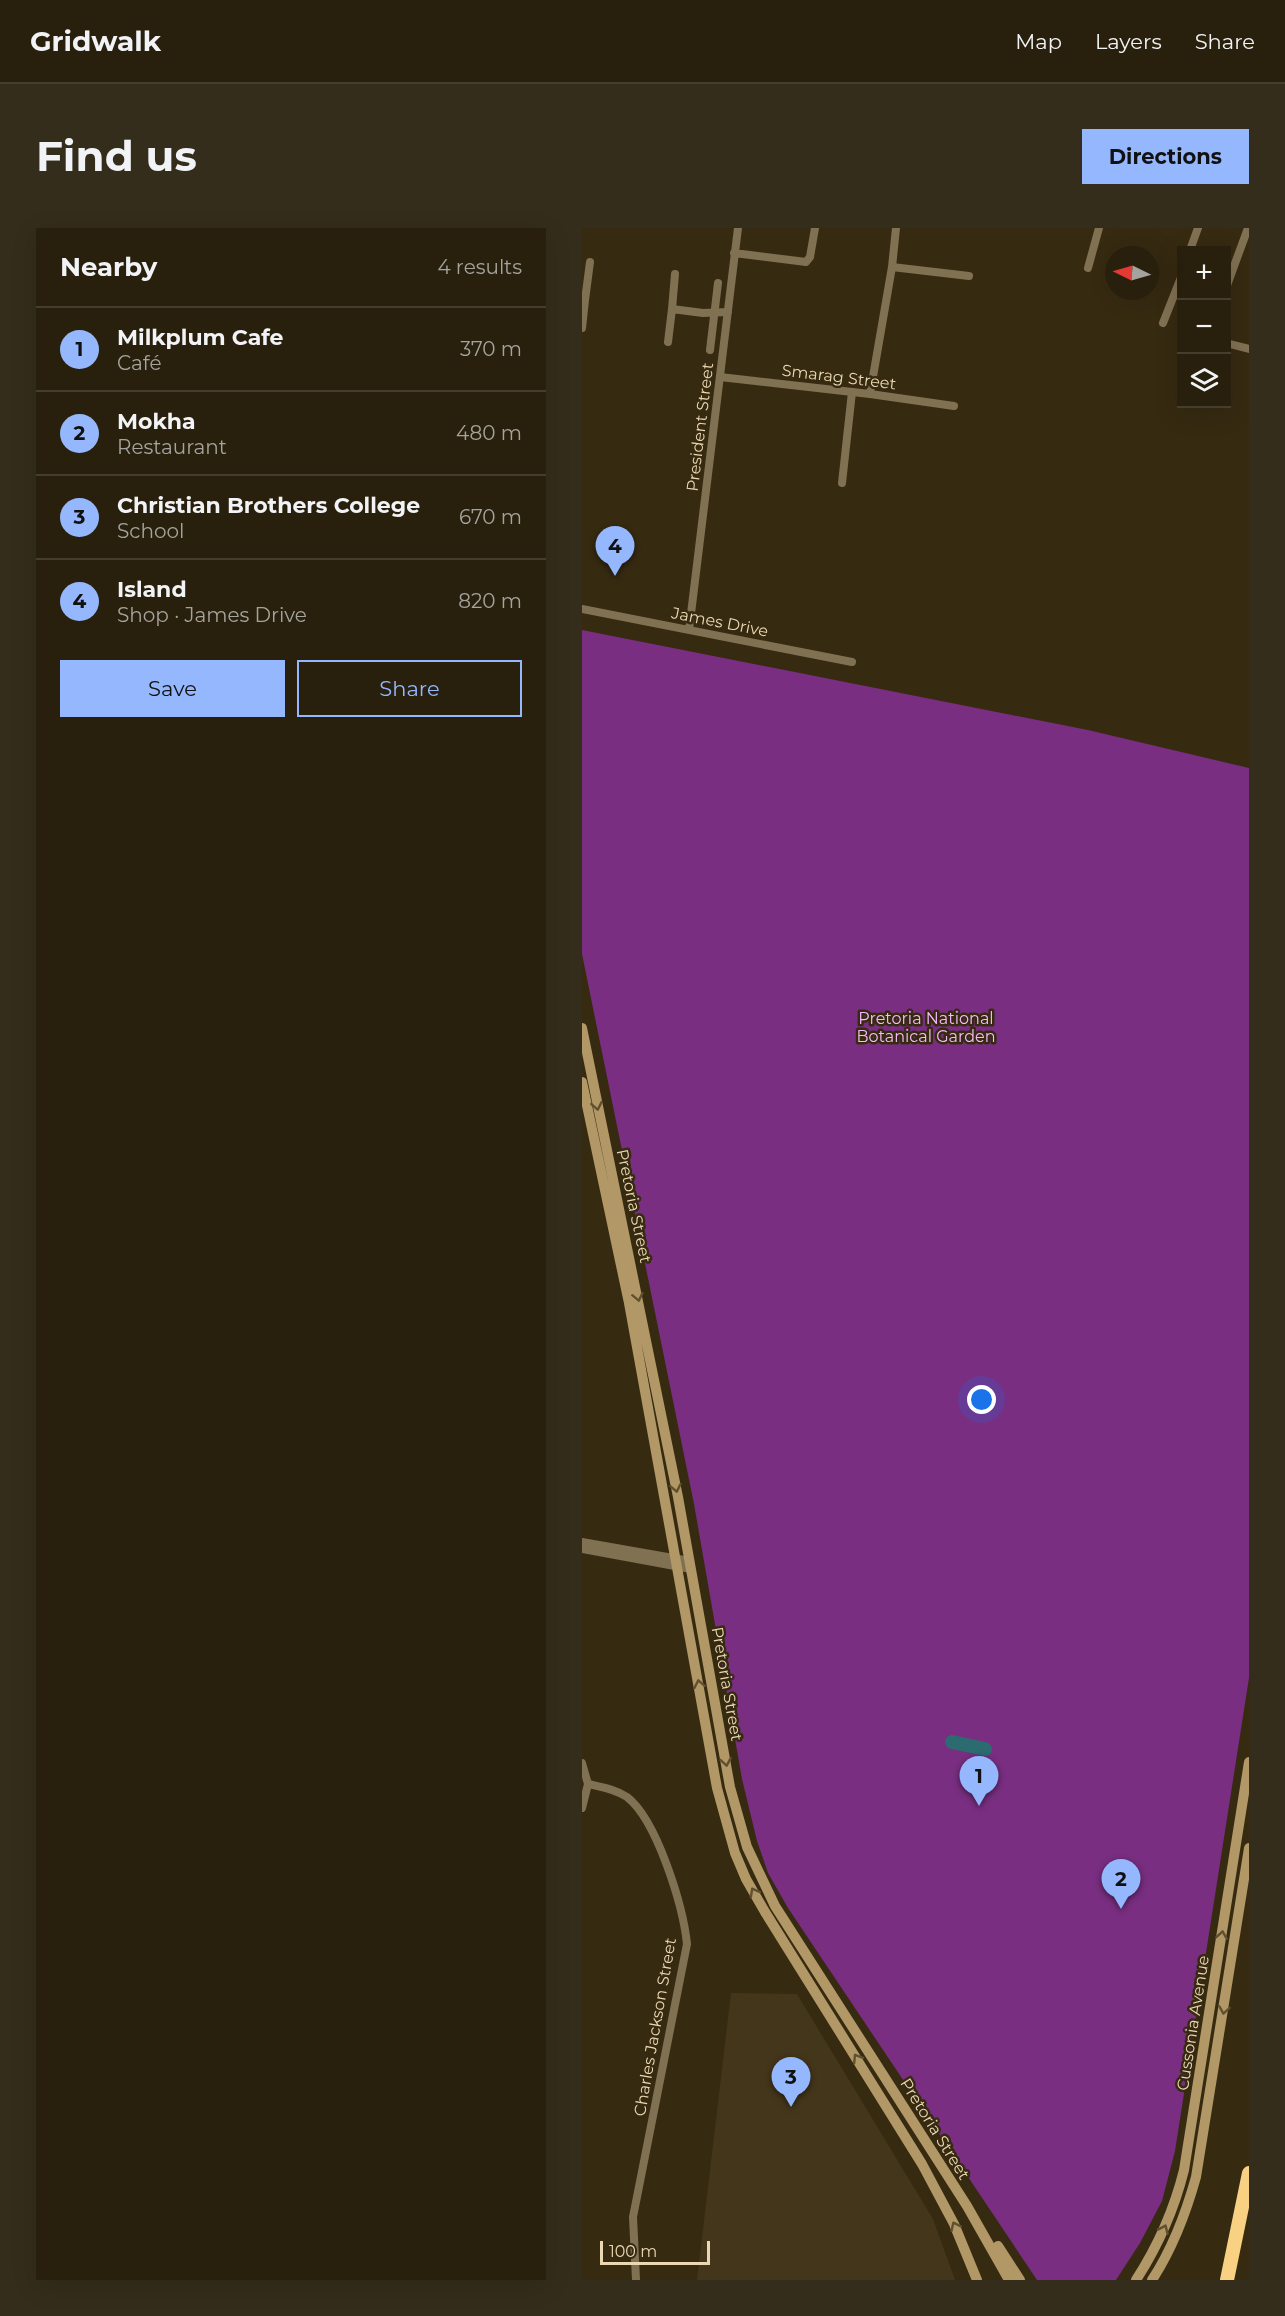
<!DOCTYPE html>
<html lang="en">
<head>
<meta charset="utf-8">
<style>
	:root { --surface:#28200d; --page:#342d1b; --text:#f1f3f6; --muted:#a5a39d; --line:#443e2e; --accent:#94b7fd }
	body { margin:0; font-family:Montserrat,sans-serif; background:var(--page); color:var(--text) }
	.controls { position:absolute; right:18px; top:18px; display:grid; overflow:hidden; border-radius:0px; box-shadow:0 6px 24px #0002 }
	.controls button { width:54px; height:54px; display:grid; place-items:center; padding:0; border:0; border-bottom:2px solid var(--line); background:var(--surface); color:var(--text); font:30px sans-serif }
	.compass { position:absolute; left:523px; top:18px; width:54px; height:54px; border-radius:50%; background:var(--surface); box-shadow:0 6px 24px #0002; rotate:275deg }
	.scale { position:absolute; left:18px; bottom:15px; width:110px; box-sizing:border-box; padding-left:6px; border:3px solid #ebd8b3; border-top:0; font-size:16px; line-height:21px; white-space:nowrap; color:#ebd8b3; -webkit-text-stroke:4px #362a11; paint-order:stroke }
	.you { position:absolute; left:400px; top:1172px; width:21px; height:21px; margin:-15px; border:4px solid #fff; border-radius:50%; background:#1a73e8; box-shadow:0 0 0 9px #1a73e833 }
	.badge { display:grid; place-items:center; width:39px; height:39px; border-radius:50%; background:var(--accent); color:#111; font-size:20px; font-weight:700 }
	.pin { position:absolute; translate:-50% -50px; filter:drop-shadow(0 2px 3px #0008) }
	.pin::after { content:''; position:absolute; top:32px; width:21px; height:18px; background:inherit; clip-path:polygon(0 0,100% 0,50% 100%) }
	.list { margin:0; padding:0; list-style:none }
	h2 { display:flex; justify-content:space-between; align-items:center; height:78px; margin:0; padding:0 24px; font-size:26px }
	h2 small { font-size:20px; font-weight:400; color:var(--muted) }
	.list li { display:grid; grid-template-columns:39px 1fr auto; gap:18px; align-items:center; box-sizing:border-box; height:84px; padding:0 24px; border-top:2px solid var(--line) }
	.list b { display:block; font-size:22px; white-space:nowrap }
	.list p { margin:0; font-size:20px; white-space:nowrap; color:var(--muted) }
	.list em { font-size:20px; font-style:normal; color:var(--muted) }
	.actions { display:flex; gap:12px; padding:18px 24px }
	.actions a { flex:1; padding:14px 0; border:2px solid var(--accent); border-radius:0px; text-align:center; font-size:21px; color:var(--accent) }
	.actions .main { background:var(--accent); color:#111 }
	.icon { flex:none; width:33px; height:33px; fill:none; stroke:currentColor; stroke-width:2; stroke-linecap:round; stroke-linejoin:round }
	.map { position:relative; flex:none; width:667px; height:2052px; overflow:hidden; border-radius:0px }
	header { display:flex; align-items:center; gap:36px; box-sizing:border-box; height:84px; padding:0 30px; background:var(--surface); border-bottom:2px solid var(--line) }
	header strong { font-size:28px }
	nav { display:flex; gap:33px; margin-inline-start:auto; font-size:21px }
	.intro { display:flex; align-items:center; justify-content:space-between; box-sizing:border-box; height:144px; padding:0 36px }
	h1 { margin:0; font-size:42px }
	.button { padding:15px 27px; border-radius:0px; background:var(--accent); color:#111; font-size:21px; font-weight:700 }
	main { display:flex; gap:36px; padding:0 36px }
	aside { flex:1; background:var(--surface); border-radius:0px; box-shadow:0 6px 24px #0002 }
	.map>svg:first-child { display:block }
	.built { fill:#44361a }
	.green { fill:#792e81 }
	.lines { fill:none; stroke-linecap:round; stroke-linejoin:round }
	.river { stroke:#2c6b70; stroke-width:14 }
	.minor { stroke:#807153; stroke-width:8 }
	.secondary { stroke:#b19866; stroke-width:10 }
	.motorway { stroke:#f8d182; stroke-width:14 }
	.oneway { stroke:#61502f }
	.labels { text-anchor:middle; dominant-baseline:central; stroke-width:5; stroke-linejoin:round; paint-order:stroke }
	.street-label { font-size:16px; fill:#ebd8b3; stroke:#362a11 }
	.park-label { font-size:16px; fill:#f8bafe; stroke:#362a11 }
</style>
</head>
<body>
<header>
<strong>Gridwalk</strong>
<nav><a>Map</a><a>Layers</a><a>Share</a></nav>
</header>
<div class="intro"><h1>Find us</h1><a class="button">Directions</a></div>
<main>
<aside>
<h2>Nearby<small>4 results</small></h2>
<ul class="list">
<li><span class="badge">1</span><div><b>Milkplum Cafe</b><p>Café</p></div><em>370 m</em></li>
<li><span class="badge">2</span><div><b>Mokha</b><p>Restaurant</p></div><em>480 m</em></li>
<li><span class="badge">3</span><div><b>Christian Brothers College</b><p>School</p></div><em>670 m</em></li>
<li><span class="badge">4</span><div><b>Island</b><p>Shop · James Drive</p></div><em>820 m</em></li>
</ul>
<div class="actions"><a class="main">Save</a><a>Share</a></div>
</aside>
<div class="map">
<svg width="667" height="2052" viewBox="0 0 667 2052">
	<rect width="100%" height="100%" fill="#362a11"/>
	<path class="built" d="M 149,1765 L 215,1766 L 351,1991 L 373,2052 L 115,2052 Z"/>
	<path class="green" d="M 0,402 L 506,502 L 667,540 L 667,1450 L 593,1923 L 580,1973 L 558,2015 L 534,2052 L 455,2052 L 206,1680 L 186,1645 L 175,1613 L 160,1551 L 112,1276 L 0,726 Z"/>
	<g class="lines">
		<path class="river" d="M 370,1514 L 403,1521"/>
		<path class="minor" d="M 608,22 L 616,0
			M 152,25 L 224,34 L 228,29 L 233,0
			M 310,39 L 387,48
			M 506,40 L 517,0
			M 644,60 L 666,0
			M 0,72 L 3,72 L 8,34
			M 90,81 L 93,46
			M 581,95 L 600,47
			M 0,100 L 3,72
			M 86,114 L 90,81 L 121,85 L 146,84
			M 644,115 L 667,121
			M 128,122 L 136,55
			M 138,149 L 288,166 L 372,178
			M 288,166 L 310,39 L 314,0
			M 260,255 L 270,164
			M 0,381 L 270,434
			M 107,402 L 156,0
			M 0,1314 L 108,1333
			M 0,1321 L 109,1341
			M 0,1535 L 6,1556 L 0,1580
			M 6,1556 C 19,1559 33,1561 45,1569 C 75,1592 101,1678 105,1716 L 51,1989 L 54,2052"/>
		<path class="secondary" d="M 0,800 L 96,1269 L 148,1559 L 165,1619 L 193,1678 L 385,1978 L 427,2052
			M 0,854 L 47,1075 L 135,1560 L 153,1625 L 164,1651 L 183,1684 L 340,1936 L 372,1996 L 395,2052
			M 416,2018 L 438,2052
			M 554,2052 C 576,2018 592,1982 602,1942 L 667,1534
			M 570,2052 C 591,2020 604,1985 614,1949 L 667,1620"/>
		<path class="motorway" d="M 645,2052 L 667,1945"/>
	</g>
	<defs><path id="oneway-chevron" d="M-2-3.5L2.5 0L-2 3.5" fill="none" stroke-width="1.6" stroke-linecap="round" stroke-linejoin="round" transform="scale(1.5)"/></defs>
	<g class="oneway">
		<use href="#oneway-chevron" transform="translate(15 878) rotate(79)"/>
		<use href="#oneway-chevron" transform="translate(56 1069) rotate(78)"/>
		<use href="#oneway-chevron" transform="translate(94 1260) rotate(79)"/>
		<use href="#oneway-chevron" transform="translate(117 1456) rotate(-101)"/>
		<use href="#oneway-chevron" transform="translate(144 1534) rotate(80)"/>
		<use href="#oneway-chevron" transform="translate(172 1664) rotate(-119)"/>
		<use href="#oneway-chevron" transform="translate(640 1707) rotate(-81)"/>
		<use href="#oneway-chevron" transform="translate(642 1782) rotate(99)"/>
		<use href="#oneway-chevron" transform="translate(275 1830) rotate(-122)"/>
		<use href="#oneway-chevron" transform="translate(373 1998) rotate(-115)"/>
		<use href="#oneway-chevron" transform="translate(582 2001) rotate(-66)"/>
	</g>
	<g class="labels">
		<g class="street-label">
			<text transform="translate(257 149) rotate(7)">Smarag Street</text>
			<text transform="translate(118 199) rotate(-83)">President Street</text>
			<text transform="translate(138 394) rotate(11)">James Drive</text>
			<text transform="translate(52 978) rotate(78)">Pretoria Street</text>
			<text transform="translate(145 1456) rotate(80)">Pretoria Street</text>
			<text transform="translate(611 1795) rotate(-81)">Cussonia Avenue</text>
			<text transform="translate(73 1799) rotate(-80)">Charles Jackson Street</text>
			<text transform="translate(353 1901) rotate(58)">Pretoria Street</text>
		</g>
		<g class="park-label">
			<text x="344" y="790">Pretoria National<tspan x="344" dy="18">Botanical Garden</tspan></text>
		</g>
	</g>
</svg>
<div class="controls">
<button>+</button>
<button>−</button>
<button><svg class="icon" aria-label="layers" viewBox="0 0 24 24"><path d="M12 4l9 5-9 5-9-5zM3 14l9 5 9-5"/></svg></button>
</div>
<svg class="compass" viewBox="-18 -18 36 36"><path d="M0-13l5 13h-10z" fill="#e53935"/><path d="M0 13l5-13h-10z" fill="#a5a39d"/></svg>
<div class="scale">100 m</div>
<div class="you"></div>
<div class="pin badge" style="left:397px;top:1578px">1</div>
<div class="pin badge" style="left:539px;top:1681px">2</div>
<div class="pin badge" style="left:209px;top:1879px">3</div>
<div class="pin badge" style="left:33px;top:348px">4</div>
</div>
</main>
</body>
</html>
